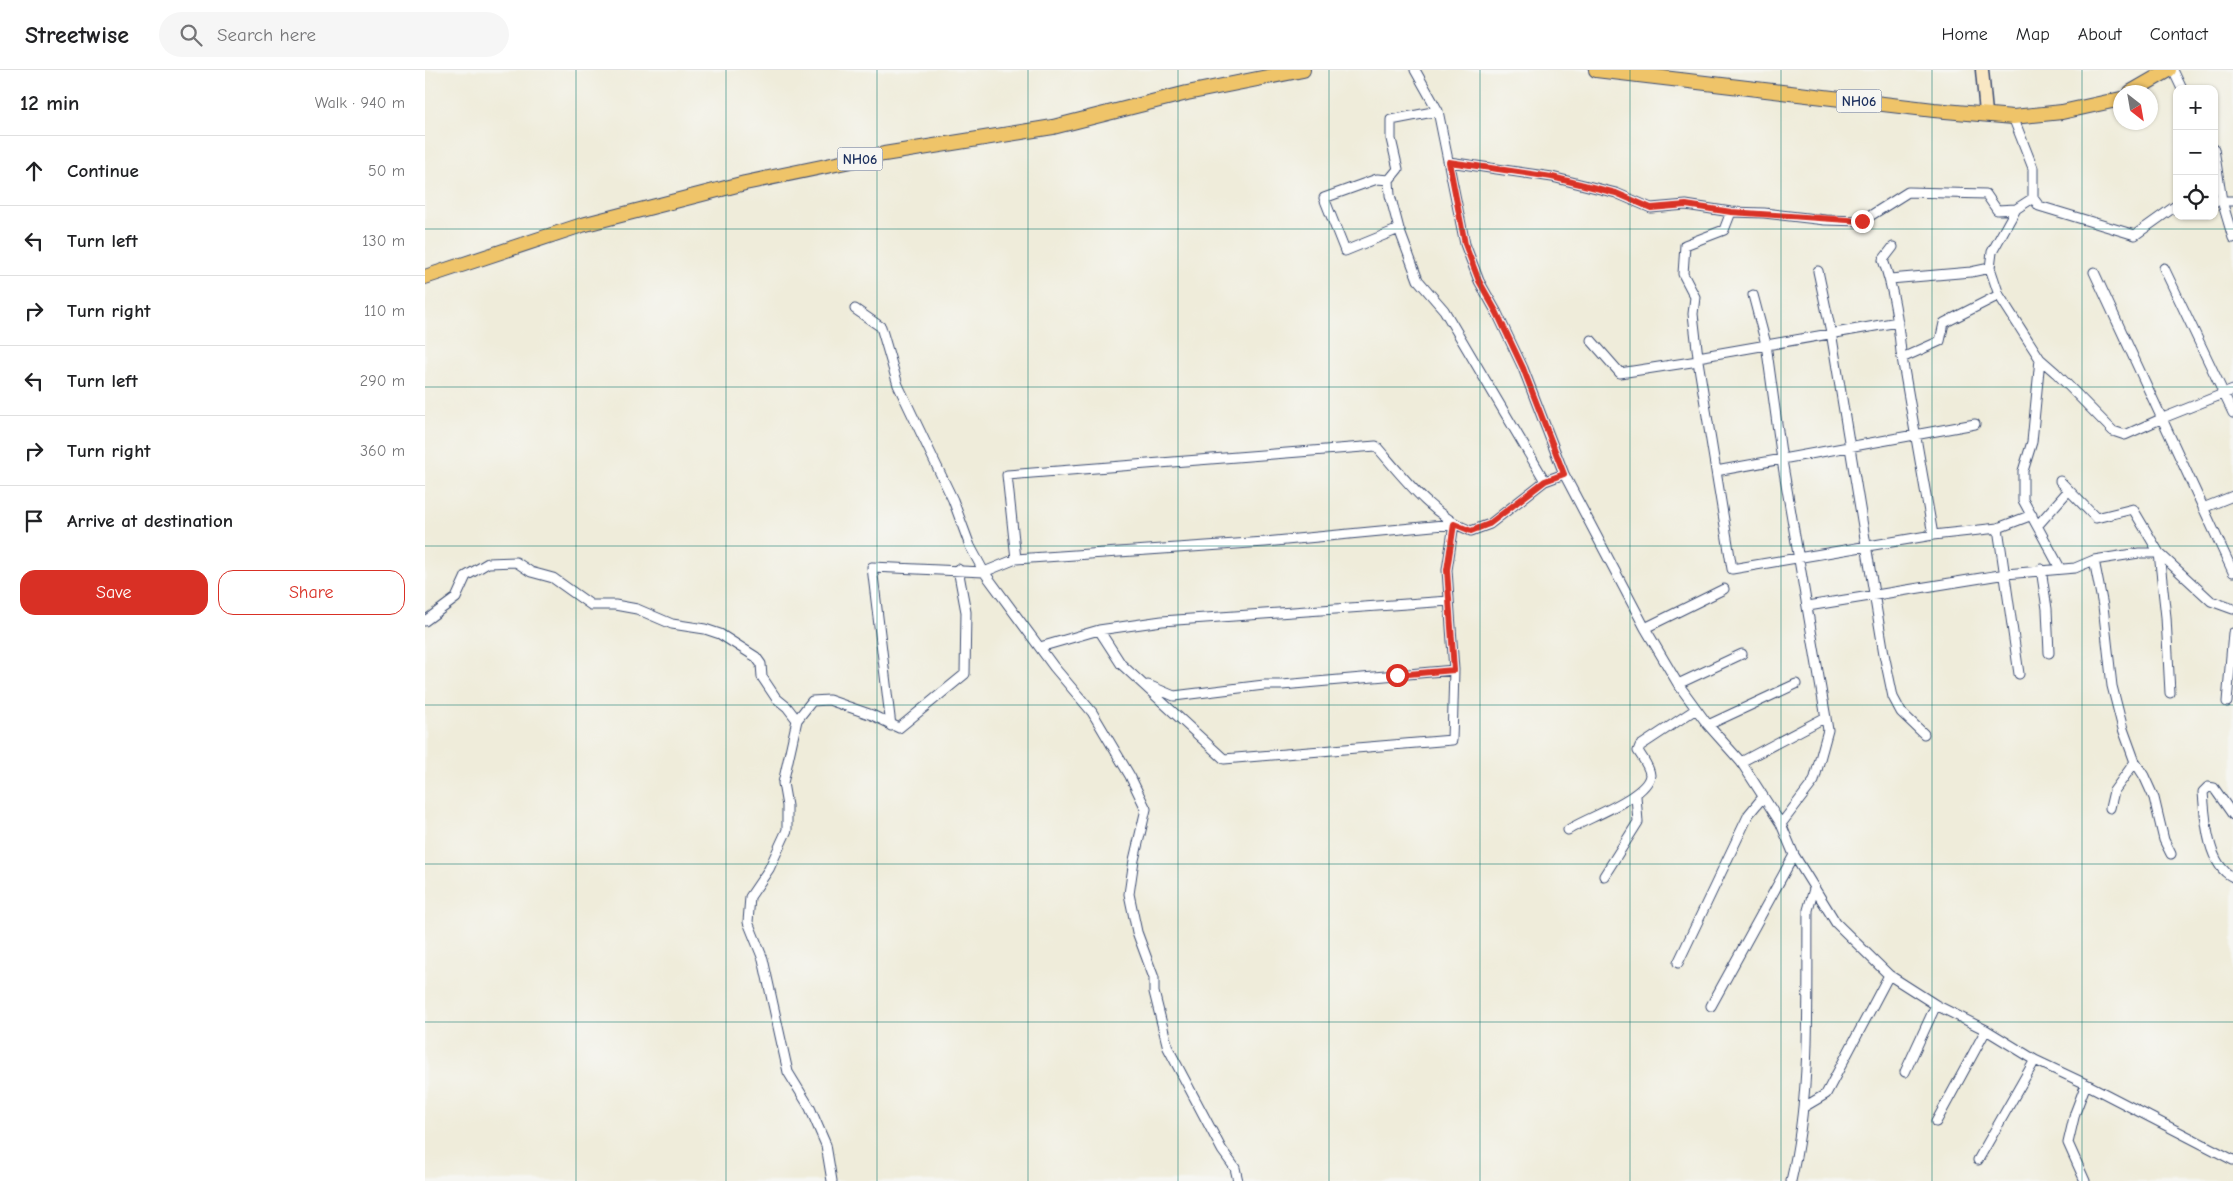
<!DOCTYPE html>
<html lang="en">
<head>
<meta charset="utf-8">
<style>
	:root { --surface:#fff; --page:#f6f6f6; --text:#202124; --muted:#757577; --line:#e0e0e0; --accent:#d93025 }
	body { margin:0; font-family:"Comic Neue",sans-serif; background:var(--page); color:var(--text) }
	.controls { position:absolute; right:15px; top:15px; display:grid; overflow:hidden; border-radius:10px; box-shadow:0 1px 4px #0004 }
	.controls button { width:45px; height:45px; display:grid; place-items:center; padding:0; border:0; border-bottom:1px solid var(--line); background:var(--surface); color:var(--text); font:25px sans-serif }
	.compass { position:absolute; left:1688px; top:15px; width:45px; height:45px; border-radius:50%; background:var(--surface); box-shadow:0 1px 4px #0004; rotate:149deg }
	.stop { position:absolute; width:15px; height:15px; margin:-11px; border:4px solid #d93025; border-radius:50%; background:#fff }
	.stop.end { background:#d93025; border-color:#fff; box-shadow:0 1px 5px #0008 }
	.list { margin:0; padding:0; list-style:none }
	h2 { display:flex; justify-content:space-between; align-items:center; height:65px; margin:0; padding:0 20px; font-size:21px }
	h2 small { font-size:16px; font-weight:400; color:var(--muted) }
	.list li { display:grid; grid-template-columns:32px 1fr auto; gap:15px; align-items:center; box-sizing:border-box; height:70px; padding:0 20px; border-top:1px solid var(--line) }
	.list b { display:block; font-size:19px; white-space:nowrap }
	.list em { font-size:16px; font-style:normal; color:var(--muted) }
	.actions { display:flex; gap:10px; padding:15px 20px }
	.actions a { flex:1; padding:11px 0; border:1px solid var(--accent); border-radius:15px; text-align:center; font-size:18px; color:var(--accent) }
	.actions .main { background:var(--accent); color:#fff }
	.icon { flex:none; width:28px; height:28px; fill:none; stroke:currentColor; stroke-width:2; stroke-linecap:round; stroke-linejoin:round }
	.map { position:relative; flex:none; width:1808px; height:1111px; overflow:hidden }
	header { display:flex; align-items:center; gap:30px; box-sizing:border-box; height:70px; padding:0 25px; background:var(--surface); border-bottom:1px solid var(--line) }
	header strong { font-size:24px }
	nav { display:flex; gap:28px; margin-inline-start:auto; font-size:18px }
	.search { width:350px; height:45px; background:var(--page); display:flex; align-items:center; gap:12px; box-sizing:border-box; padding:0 18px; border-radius:28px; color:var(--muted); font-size:19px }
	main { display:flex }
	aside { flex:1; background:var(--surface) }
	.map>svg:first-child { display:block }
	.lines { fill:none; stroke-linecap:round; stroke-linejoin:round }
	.minor-casing { stroke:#3b4b71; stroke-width:11 }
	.secondary-casing { stroke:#3b4b71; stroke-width:15 }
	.primary-casing { stroke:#3b4b71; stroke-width:16 }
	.minor { stroke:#fff; stroke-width:9 }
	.secondary { stroke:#f9e7c3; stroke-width:12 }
	.primary { stroke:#efc469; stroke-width:14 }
	.route { stroke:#d93025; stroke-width:6 }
	.grid { fill:none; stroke:#0f766e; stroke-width:1; stroke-opacity:0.55 }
	.labels { text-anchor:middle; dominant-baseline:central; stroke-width:4.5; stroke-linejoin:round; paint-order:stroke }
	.shield { fill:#f6f6f2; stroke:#5d6b8a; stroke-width:1 }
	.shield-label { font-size:14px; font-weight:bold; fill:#1b2f5e }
</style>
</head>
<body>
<header>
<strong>Streetwise</strong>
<div class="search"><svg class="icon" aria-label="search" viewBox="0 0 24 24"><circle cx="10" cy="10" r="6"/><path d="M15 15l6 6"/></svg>Search here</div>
<nav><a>Home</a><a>Map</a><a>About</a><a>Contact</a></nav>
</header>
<main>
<aside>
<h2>12 min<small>Walk · 940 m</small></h2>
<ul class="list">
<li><svg class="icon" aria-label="ahead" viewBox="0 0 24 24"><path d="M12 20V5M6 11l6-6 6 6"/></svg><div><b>Continue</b></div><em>50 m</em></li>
<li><svg class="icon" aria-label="left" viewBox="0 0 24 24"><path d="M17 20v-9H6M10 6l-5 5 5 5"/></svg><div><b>Turn left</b></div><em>130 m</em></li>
<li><svg class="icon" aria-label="right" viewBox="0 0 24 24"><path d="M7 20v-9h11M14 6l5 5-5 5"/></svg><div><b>Turn right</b></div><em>110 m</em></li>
<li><svg class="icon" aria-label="left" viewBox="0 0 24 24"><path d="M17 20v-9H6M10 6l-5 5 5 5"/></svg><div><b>Turn left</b></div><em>290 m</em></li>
<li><svg class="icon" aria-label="right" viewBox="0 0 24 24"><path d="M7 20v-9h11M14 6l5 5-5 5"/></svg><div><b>Turn right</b></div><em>360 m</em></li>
<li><svg class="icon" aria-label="arrive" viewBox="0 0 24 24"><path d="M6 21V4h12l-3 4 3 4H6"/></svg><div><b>Arrive at destination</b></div></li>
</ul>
<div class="actions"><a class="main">Save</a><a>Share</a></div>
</aside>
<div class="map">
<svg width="1808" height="1111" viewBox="0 0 1808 1111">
	<rect width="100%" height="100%" fill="#f6f6f2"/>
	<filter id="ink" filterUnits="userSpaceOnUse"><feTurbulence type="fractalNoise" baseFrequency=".02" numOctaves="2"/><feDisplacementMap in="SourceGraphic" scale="10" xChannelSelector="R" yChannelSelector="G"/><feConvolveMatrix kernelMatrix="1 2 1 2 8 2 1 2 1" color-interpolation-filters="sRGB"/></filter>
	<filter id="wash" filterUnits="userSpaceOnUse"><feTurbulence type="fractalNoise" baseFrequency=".0096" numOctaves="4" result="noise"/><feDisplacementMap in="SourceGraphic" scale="20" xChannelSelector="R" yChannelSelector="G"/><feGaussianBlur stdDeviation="1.12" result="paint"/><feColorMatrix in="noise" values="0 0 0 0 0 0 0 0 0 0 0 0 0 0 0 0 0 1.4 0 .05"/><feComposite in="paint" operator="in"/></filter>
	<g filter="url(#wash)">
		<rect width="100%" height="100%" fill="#efecda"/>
	</g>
	<g filter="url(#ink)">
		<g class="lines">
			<g class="minor-casing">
				<path id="minor" d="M 990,0 L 1013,41 L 1040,174 L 1054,211 L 1072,243 L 1098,298 L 1139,404 L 1220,558 L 1253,614 L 1283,655 L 1316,692 L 1356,754 L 1369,785 L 1411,853 L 1464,905 L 1511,935 L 1561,960 L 1610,990 L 1661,1014 L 1808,1090
					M 1748,0 L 1757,19
					M 1013,41 L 966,50 L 966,69 L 973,99 L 964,110 L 965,125 L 974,159 L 993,210 L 1019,240 L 1120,411
					M 1588,47 L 1608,98 L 1608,128 L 1591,139 L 1567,182 L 1565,198 L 1574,225 L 1615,289 L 1607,372 L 1598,401 L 1598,430 L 1635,498
					M 1789,79 L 1797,131 L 1808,168
					M 1024,92 L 1127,107 L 1191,123 L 1226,138 L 1261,135 L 1306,142 L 1339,143 L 1400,150 L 1437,151 L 1483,122 L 1561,124 L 1572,140 L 1591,139
					M 964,110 L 952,109 L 899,128 L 920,181 L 974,159
					M 1608,128 L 1614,136 L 1710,165 L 1752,135
					M 1789,131 L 1808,131
					M 1468,177 L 1458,190 C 1469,220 1473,251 1476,282 L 1508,465
					M 1739,198 L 1808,343
					M 1393,201 L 1406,262 L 1459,584 L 1468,627 L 1476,642 L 1499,664
					M 1669,202 L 1808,502
					M 1465,209 L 1546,202 L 1565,198
					M 1328,225 L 1341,274 L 1357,390 L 1403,660 L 1389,711 L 1356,754
					M 430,239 L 456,257 L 473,315 L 528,430 L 545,476 L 559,502 L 629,597 L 667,642 L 705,706 L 721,739 L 709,790 L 704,824 L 712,862 L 729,908 L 729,922 L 743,978 L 797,1080 L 810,1098 L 813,1111
					M 1166,270 L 1195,303 L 1273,291 L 1273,287 L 1473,252
					M 1273,287 L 1268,244 L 1270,227 L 1258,204 L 1260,175 L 1299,160 L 1306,142
					M 1477,288 L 1515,271 L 1519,253 L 1574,225
					M 1615,289 L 1631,303 L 1688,361 L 1700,365 L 1738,348 L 1808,320
					M 1273,291 L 1307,499 L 1508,465 L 1573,458 L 1607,445
					M 1291,401 L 1550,354
					M 1635,411 L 1671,448 L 1708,439 L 1734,483 L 1786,531 L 1808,539
					M 1778,438 L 1808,426
					M 1613,455 L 1644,420
					M 1573,458 L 1594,604
					M 1734,483 L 1741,547 L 1745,623
					M 591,489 L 582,405 L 951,376 C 978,407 1007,446 1046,461 L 1065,454 L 1120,411 L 1139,404
					M 1669,490 L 1678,536 L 1687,616 L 1698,659 L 1710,692 L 1719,706 L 1729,728 L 1739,770 L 1746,784
					M 1616,499 L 1622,539 L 1624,583
					M 1383,536 L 1581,504 L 1650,498 L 1669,490 L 1714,483 L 1734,483
					M 0,551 L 31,528 L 41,506 L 63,493 L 91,492 L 106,502 L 128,508 L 166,535 L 190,535 L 212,539 L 247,554 L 280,559 L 295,564 L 331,587 L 336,594 L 337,607 L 351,628 L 362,637 L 372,650 L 387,631 L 404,630 L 447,645 L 474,658 L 540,604 L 541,542 L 533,499
					M 1220,558 L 1299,519
					M 615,577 L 674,560 L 737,551 L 1024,531
					M 1253,614 L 1317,584
					M 723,615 L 749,626 L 839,615 L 857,615 L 1029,600
					M 1802,632 L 1808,563
					M 372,650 L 358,713 L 362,736 L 362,760 L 344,799 L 325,827 L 323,852 L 338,889 L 363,1002 L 385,1038 L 401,1075 L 407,1111
					M 1283,655 L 1371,614
					M 466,656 L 447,497 L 559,502 L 591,489 L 840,472 L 1029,454 L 1022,500 L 1029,600 L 1027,670 L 799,689 L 696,594 L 674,560
					M 1316,692 L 1401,647
					M 1685,738 L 1689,721 L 1710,692
					M 1808,745 L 1789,718 L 1783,717 L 1778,722 C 1780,747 1782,795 1808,807
					M 1143,760 C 1161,748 1223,727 1225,705 C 1225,698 1217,687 1213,681 L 1215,676 L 1271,639
					M 1179,806 L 1213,752 L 1211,726
					M 1253,893 L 1324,744 L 1338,727
					M 1286,936 L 1369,785
					M 1480,1002 L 1511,935
					M 1379,1037 L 1401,1024 L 1464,905
					M 1511,1052 L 1561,960
					M 1553,1090 L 1610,990
					M 1366,1111 C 1387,1021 1382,931 1383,840 L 1389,819
					M 1660,1111 L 1643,1073 L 1650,1043 L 1661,1014"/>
			</g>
			<g class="secondary-casing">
				<path id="secondary" d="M 1557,0 L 1561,43"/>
			</g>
			<g class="primary-casing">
				<path id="primary" d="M 1171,0 L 1509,40 L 1588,47 L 1637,42 L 1696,29
					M 1706,22 L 1744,0
					M 0,207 L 157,155 L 320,113 L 459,84 L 628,57 L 762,23 L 878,0"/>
			</g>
			<use href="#minor" class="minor"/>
			<use href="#secondary" class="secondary"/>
			<use href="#primary" class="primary"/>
		</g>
	</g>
	<g class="lines" filter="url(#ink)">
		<path class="route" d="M 972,605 L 1029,600 L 1022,500 L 1029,454 L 1046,461 L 1064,454 L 1120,411 L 1139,404 L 1098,298 L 1072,243 L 1054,211 L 1040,174 L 1024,92 L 1127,107 L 1191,123 L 1226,138 L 1261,135 L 1306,142 L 1437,151"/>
	</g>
	<path class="grid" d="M 151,0 L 151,1111M 301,0 L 301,1111M 452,0 L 452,1111M 603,0 L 603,1111M 753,0 L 753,1111M 904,0 L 904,1111M 1055,0 L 1055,1111M 1205,0 L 1205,1111M 1356,0 L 1356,1111M 1507,0 L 1507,1111M 1657,0 L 1657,1111M 0,159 L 1808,159M 0,317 L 1808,317M 0,476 L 1808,476M 0,635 L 1808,635M 0,794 L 1808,794M 0,952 L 1808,952"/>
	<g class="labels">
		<g class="shield">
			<rect x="1411.5" y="19.5" width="45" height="23" rx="4"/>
			<rect x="412.5" y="77.5" width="45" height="23" rx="4"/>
		</g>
		<g class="shield-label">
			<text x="1434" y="31">NH06</text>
			<text x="435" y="89">NH06</text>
		</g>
	</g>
</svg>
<div class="controls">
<button>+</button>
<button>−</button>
<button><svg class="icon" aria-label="locate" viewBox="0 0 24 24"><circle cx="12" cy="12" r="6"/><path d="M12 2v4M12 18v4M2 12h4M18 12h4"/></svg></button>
</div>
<svg class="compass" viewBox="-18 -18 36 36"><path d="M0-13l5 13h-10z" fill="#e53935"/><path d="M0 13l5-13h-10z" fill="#757577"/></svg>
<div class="stop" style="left:972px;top:605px"></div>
<div class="stop end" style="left:1437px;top:151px"></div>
</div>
</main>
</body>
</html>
